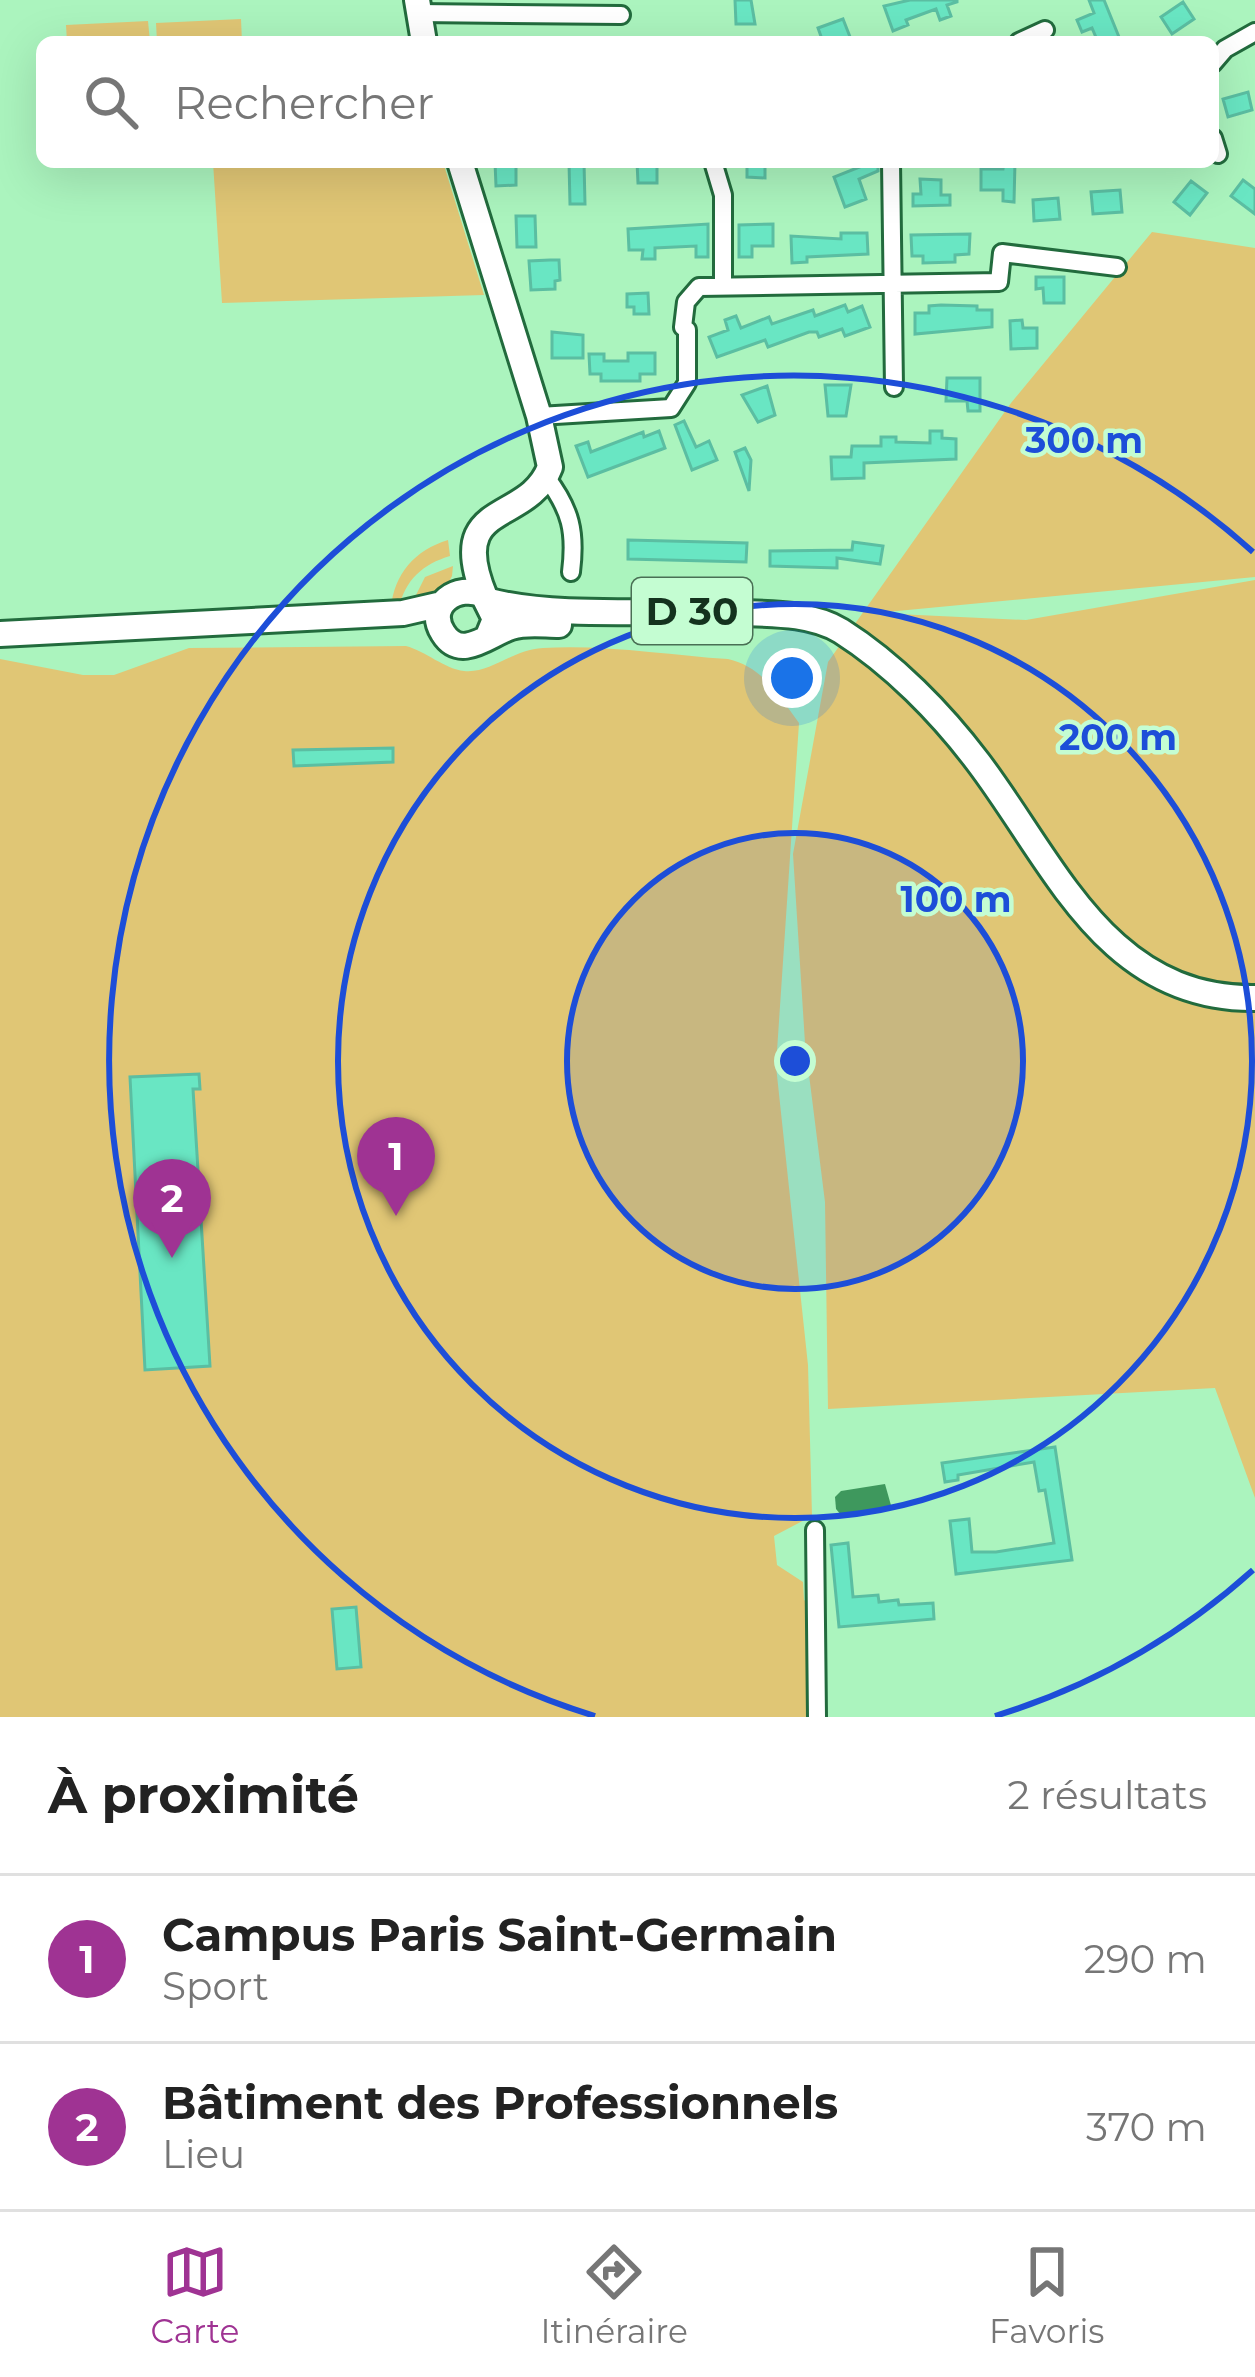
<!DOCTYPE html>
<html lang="fr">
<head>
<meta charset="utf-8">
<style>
	:root { --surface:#fff; --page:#f6f6f6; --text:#222; --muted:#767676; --line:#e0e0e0; --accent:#9f3393 }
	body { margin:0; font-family:Montserrat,sans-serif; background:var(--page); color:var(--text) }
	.you { position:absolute; left:792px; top:678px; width:42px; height:42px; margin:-30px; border:9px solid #fff; border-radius:50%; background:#1a73e8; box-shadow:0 0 0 18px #1a73e833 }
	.badge { display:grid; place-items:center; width:78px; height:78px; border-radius:50%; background:var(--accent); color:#fff; font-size:39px; font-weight:700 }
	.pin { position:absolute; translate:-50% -99px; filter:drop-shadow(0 3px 6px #0008) }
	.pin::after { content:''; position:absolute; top:63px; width:42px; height:36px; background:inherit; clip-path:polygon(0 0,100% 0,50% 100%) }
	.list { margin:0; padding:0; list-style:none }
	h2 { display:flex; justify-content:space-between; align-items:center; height:156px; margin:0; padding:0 48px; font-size:51px }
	h2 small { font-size:39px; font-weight:400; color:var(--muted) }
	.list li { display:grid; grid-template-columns:78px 1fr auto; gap:36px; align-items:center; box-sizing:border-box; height:168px; padding:0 48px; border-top:3px solid var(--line) }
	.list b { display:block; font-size:45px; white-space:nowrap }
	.list p { margin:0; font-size:39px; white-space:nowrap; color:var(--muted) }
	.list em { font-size:39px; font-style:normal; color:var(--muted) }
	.icon { flex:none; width:66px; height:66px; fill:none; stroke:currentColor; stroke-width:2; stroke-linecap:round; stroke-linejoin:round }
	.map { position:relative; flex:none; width:1255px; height:1717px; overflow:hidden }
	.search { position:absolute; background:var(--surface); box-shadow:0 12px 48px #0002; left:36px; right:36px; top:36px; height:132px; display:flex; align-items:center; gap:30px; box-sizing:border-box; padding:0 42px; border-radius:18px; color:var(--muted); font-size:45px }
	.sheet { height:492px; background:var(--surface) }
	nav { display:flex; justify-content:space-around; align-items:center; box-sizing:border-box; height:168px; border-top:3px solid var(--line); background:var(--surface); font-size:33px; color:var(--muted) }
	nav a { display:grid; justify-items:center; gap:6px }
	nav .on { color:var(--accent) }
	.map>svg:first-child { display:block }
	.green { fill:#e0c675 }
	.water { fill:#3e985d }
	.building { fill:#69e6c3; stroke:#5bbea2; stroke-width:3 }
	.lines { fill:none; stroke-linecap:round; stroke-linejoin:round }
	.street-casing { stroke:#226b3d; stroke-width:22 }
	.secondary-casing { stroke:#226b3d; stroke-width:30 }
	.primary-casing { stroke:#226b3d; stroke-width:30 }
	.street { stroke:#fff; stroke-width:16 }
	.secondary { stroke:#fff; stroke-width:24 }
	.primary { stroke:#fff; stroke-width:24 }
	.ring { fill:none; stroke:#1d4ed8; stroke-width:6 }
	.labels { text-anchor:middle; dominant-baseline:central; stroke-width:9; stroke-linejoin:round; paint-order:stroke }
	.shield { fill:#c4fdd2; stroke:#496f54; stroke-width:3 }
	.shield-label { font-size:39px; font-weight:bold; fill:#14321e }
	.centre { fill:#1d4ed8; stroke:#c4fdd2; stroke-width:6 }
	.ring-label { font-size:36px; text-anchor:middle; font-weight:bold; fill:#1d4ed8; stroke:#c4fdd2; stroke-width:9; stroke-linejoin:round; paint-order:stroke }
</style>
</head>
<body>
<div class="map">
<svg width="1255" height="1717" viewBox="0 0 1255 1717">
	<rect width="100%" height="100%" fill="#abf4be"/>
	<path class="green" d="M 241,19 L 242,42 L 157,42 L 156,23 Z
		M 148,21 L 150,42 L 67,42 L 66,25 Z
		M 213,162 L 443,162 L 484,295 L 222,303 Z
		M 1152,232 L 1255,248 L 1255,577 L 876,613 L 1026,620 L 1255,580 L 1255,1498 L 1215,1388 L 828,1409 L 825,1202 L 805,1043 L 793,854 L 828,662 L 1011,403 Z
		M 448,540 L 450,556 C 423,564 405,580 399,608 L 391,608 C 394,574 415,550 448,540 Z
		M 453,566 L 452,576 L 443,593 L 413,601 L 425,577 Z
		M 406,646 C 425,651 445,669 464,671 C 490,674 511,650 543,648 C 601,644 669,655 728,659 C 763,667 778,695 799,723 L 776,1066 L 808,1365 L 812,1516 L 774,1536 L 777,1565 L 803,1582 L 804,1600 L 810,1604 L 811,1717 L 0,1717 L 0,659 L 83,675 L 114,675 L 189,648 Z"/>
	<path class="water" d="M 885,1484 L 892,1509 L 842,1516 L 836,1509 L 835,1497 L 841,1491 Z"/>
	<path class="building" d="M 735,0 L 751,0 L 755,24 L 736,24 Z
		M 910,0 L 957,0 L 957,2 L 947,5 L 951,16 L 940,20 L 936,9 L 906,20 L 908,25 L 893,31 L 884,6 Z
		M 1089,0 L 1104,0 L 1121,42 L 1098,42 L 1092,28 L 1082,32 L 1077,20 L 1094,13 Z
		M 1183,2 L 1194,19 L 1172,34 L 1161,17 Z
		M 843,19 L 852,42 L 823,42 L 818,28 Z
		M 1248,92 L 1252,110 L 1228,117 L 1223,99 Z
		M 495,162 L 516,162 L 516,185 L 496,186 Z
		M 569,162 L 584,162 L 585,204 L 570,204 Z
		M 637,162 L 657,162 L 657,183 L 638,183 Z
		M 747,162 L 765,162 L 765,178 L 747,177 Z
		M 872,162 L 878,162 L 878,171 L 859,179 L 866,199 L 845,207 L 834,177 Z
		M 1004,162 L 1015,162 L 1014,202 L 1003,201 L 1003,190 L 981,190 L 981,169 L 1003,169 Z
		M 920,179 L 941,180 L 941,195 L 950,195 L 950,205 L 913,206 L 913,194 L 921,194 Z
		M 1243,180 L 1255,189 L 1255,214 L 1231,196 Z
		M 1191,181 L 1207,193 L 1190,215 L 1174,202 Z
		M 1120,190 L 1122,212 L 1093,214 L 1091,192 Z
		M 1058,198 L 1060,219 L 1034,221 L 1033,200 Z
		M 516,216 L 535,216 L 536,247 L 517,247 Z
		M 708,224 L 708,257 L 696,257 L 696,246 L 655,248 L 655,259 L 642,259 L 643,250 L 629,250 L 628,229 Z
		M 773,224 L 773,246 L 752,246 L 752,257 L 739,257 L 739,225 Z
		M 841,233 L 867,233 L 868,254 L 807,257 L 807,262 L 792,263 L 791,236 L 841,239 Z
		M 970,234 L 969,254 L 955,255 L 955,262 L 923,263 L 923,256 L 912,256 L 911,235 Z
		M 550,260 L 559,260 L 560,280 L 555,281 L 555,289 L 531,290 L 529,261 Z
		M 1036,277 L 1064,277 L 1064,303 L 1044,303 L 1043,288 L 1036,289 Z
		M 648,293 L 649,314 L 634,314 L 634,307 L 627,307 L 627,294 Z
		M 845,305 L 848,312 L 862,306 L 870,327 L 845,336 L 842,329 L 819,337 L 817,332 L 809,332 L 768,347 L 765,340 L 717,357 L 709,337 L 728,330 L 725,320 L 736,316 L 741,328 L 769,317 L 772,324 L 813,310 L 815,316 Z
		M 941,305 L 977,306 L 977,310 L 992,310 L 992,327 L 915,334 L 915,313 L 929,313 L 929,306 Z
		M 1022,320 L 1023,328 L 1037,328 L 1037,348 L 1011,349 L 1010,321 Z
		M 552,332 L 583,335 L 583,358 L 552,358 Z
		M 628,353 L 655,353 L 655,374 L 640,374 L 640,381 L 601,381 L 601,374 L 590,374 L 589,354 L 604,354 L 604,361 L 628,361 Z
		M 947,378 L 980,378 L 980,411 L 968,411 L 967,401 L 946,401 Z
		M 825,385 L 851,385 L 846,416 L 828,416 Z
		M 767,386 L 775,415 L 758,422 L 742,395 Z
		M 684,421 L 696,447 L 709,441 L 717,460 L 692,470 L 675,425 Z
		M 659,431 L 665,448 L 588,477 L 576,446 L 588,442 L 591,452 L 643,432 L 644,437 Z
		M 930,431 L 942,431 L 942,438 L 956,439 L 956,459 L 864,463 L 864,478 L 832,479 L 831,457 L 851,457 L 852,446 L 881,446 L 881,437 L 896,437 L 896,442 L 930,443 Z
		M 745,448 L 751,460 L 749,491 L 735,452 Z
		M 628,540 L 747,543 L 746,562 L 628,559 Z
		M 853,542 L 883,546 L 880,564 L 837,558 L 837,568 L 770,566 L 770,551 L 852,550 Z
		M 393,748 L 393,762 L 294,766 L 293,750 Z
		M 199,1074 L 200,1089 L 193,1089 L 210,1366 L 145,1370 L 130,1077 Z
		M 1055,1447 L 1072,1560 L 956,1574 L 950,1521 L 969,1519 L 972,1552 L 996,1552 L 1054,1543 L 1045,1490 L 1039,1491 L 1034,1462 L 958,1475 L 958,1480 L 945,1482 L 942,1463 Z
		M 848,1543 L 853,1597 L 878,1595 L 879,1602 L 898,1600 L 899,1605 L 933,1603 L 934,1619 L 839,1627 L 831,1545 Z
		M 356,1607 L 361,1667 L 337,1669 L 332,1609 Z"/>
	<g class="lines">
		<g class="street-casing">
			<path id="street" d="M 417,13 L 621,15
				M 1019,42 L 1045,30
				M 1213,63 L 1225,49 L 1255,32
				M 1213,138 L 1218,154
				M 891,162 L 894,387
				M 714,165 L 723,195 L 723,286
				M 539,416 L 671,408 L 687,383 L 687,330 L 683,327 L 686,302 L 699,287 L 999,282 L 1002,253 L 1117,267
				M 546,477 C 571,510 576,532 571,572
				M 815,1530 L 817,1717"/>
		</g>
		<g class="secondary-casing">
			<path id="secondary" d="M 417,0 L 424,42
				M 460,162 L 539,416 L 550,467 C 528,526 444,498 485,597"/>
		</g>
		<g class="primary-casing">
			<path id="primary" d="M 489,601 C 565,620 664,608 743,613 C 775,614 813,614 841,631 C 893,664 941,713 978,762 C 1054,862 1106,1000 1255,998
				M 0,634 L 403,613 L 442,604
				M 488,636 L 495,619 L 483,595 C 458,583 425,605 443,633 C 461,662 489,634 511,627 C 526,622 544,625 559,625"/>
		</g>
		<use href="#street" class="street"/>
		<use href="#secondary" class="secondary"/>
		<use href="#primary" class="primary"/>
	</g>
	<circle cx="795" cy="1061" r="228" fill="#1d4ed8" fill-opacity=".12"/>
	<g class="ring">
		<circle cx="795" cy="1061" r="228"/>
		<circle cx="795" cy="1061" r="457"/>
		<path d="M1253 1570A685 685 0 0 1 995 1716M595 1716A685 685 0 1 1 1253 552"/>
	</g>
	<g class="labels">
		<rect class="shield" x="632" y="578" width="120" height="66" rx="9"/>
		<g class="shield-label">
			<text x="692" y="611">D 30</text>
		</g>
	</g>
	<circle cx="795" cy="1061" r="18" class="centre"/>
	<g class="ring-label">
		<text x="1084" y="453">300 m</text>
		<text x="1118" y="750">200 m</text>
		<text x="956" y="912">100 m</text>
	</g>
</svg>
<div class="you"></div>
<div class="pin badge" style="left:396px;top:1216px">1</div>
<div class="pin badge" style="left:172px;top:1258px">2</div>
<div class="search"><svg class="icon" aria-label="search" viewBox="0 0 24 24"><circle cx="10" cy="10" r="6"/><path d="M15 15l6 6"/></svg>Rechercher</div>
</div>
<section class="sheet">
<h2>À proximité<small>2 résultats</small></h2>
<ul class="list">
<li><span class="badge">1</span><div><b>Campus Paris Saint-Germain</b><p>Sport</p></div><em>290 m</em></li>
<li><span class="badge">2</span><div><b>Bâtiment des Professionnels</b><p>Lieu</p></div><em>370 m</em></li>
</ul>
</section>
<nav>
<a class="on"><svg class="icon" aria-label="map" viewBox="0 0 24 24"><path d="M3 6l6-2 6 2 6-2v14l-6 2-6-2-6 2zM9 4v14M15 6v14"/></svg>Carte</a>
<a><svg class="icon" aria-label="directions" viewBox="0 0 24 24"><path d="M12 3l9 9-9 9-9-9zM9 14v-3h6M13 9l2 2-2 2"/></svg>Itinéraire</a>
<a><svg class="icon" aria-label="saved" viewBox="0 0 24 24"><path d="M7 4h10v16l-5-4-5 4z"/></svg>Favoris</a>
</nav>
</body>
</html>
